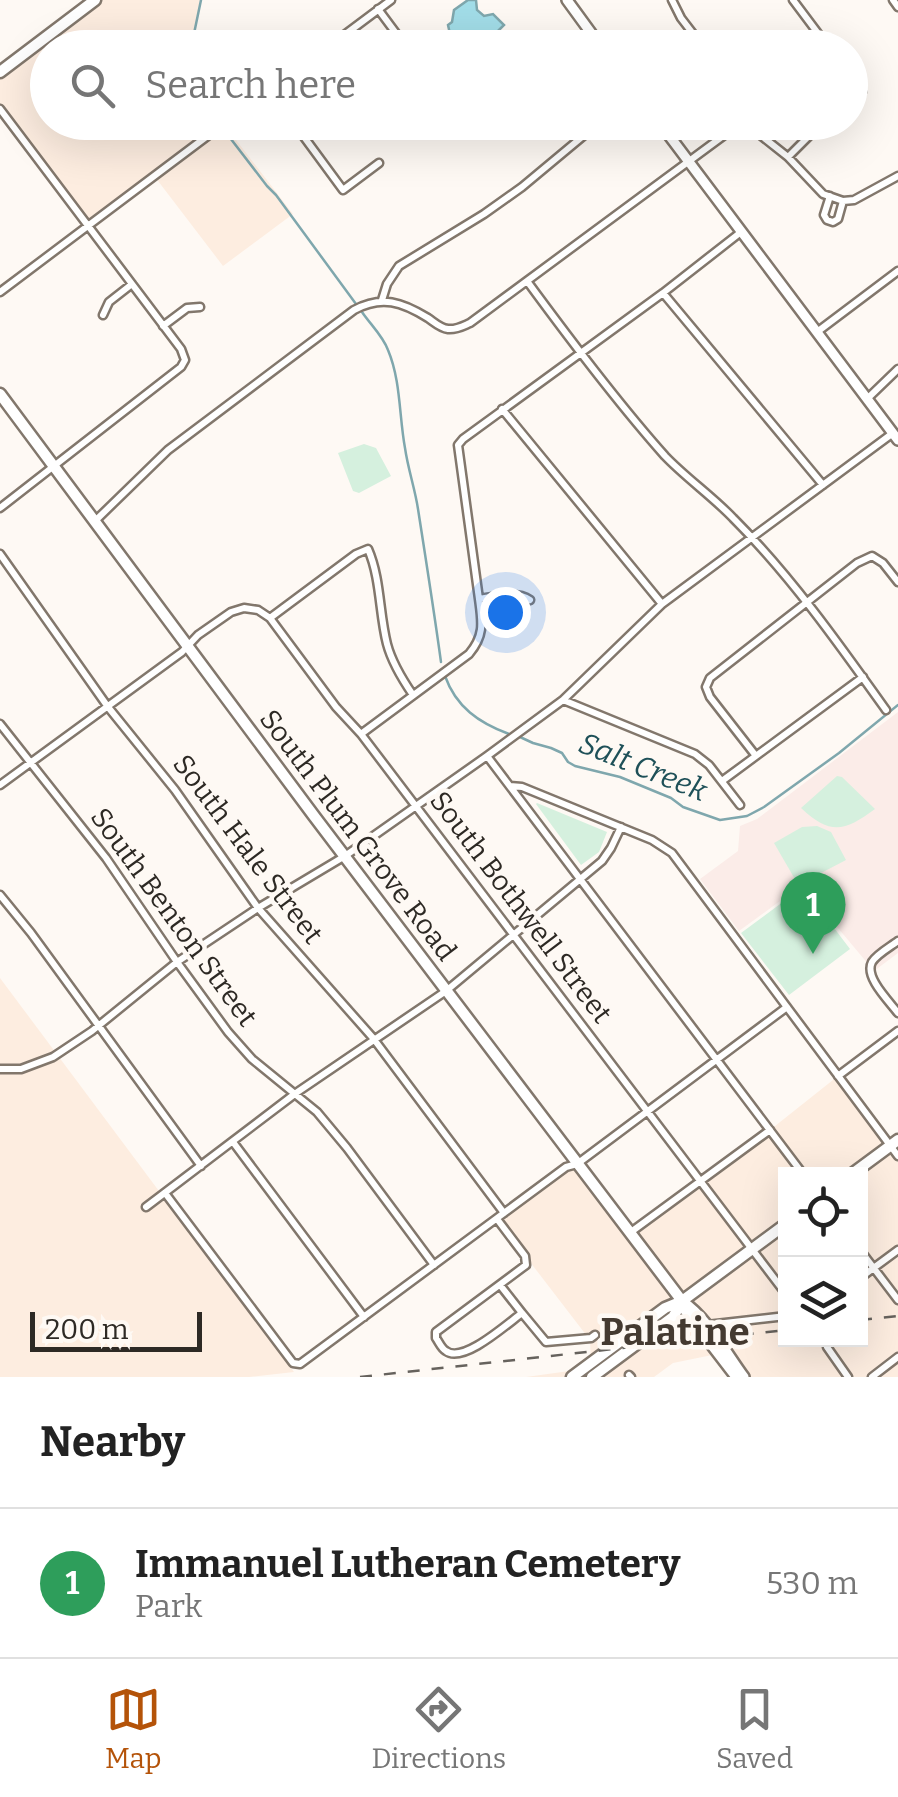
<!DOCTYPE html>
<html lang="en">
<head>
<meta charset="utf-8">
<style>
	:root { --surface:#fff; --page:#f6f6f6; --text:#222; --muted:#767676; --line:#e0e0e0; --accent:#b45309 }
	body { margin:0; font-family:Bitter,serif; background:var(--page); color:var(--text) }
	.controls { position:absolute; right:30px; bottom:30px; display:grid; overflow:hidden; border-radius:0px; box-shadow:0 10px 40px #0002 }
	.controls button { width:90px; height:90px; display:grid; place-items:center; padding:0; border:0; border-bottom:2px solid var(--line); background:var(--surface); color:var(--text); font:50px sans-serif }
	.scale { position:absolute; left:30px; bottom:25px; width:172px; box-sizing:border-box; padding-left:10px; border:5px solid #2d2924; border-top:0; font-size:28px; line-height:35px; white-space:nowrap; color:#2d2924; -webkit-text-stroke:8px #fef9f4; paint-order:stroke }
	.you { position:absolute; left:505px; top:612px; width:35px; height:35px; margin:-25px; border:8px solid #fff; border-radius:50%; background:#1a73e8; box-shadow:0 0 0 15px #1a73e833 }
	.badge { display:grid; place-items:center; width:65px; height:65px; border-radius:50%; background:var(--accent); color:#fff; font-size:32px; font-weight:700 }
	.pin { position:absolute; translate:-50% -82px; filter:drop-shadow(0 2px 5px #0008) }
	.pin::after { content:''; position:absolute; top:52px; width:35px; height:30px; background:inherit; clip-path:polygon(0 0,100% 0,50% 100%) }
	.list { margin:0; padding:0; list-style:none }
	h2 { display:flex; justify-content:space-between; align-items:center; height:130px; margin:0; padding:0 40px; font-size:42px }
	h2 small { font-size:32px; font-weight:400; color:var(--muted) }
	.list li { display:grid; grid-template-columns:65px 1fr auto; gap:30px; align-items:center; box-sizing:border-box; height:150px; padding:0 40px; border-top:2px solid var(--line) }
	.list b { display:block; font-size:38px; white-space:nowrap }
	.list p { margin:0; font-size:32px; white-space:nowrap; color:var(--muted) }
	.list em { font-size:32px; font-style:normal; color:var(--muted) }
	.icon { flex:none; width:55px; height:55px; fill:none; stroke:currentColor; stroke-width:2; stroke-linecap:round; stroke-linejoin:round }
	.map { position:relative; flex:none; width:898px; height:1377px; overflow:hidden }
	.search { position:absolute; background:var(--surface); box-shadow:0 10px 40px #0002; left:30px; right:30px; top:30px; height:110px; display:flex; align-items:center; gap:25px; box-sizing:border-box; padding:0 35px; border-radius:55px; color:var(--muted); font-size:38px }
	.sheet { height:280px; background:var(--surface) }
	nav { display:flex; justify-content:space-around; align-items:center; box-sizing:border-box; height:140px; border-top:2px solid var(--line); background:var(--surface); font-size:28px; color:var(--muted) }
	nav a { display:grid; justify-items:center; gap:5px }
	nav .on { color:var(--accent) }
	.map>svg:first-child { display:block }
	.built { fill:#fdede0; fill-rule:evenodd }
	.education { fill:#fbece8 }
	.green { fill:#d5f0de }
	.water { fill:#a2dde8; stroke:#7fa7ad; stroke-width:2.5 }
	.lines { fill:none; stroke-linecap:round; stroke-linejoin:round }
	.stream { stroke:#7fa7ad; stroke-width:2.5 }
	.minor-casing { stroke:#82776c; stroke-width:11 }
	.tertiary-casing { stroke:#82776c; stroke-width:14 }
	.secondary-casing { stroke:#82776c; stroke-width:15 }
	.minor { stroke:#fff; stroke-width:6 }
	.tertiary { stroke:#fff; stroke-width:9 }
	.secondary { stroke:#fff; stroke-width:10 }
	.rail { stroke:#66625d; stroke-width:2.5; stroke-dasharray:12 12; stroke-linecap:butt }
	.labels { text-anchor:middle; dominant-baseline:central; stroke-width:9; stroke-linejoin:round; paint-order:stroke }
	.street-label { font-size:28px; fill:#2d2924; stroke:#fef9f4 }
	.water-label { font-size:30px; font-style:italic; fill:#1e5058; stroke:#fef9f4 }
	.district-label { font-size:38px; font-weight:bold; fill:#443a31; stroke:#fef9f4 }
</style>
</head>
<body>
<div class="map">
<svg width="898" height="1377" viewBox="0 0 898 1377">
	<rect width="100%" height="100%" fill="#fef9f4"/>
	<path class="built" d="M 95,0 L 200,0 L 191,47 L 48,48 L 48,122 L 223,123 L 293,214 L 223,266 L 155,177 L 89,227 L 0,109 L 0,72 Z
		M 0,978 L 294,1372 L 249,1377 L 0,1377 Z
		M 838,1076 L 890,1146 L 898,1140 L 898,1377 L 730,1377 L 737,1372 L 722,1353 L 673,1363 L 654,1377 L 526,1377 L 591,1368 L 590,1340 L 497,1219 L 566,1167 L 577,1164 L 629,1233 L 770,1130 ZM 786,1174 L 860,1174 L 860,1340 L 786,1340 Z"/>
	<path class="education" d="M 898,712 L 898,953 L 874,971 L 802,885 L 739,931 L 700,879 L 738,851 L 740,826 L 757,819 Z"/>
	<path class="green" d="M 364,444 L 376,448 L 391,476 L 359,493 L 353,491 L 338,453 Z
		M 837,776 L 842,777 L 875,809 C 845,831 831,836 801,808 Z
		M 537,803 L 607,832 L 599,852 L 581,865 L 536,804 Z
		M 817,826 L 831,832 L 846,860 L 802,883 L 796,881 L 774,843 L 802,827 Z
		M 803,887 L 850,949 L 789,995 L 741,933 Z"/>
	<path class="water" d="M 468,0 L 476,0 L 477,10 L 484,16 L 493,14 L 504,25 L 482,47 L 460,47 L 450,34 L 448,25 L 452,22 L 454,10 Z"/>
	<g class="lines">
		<path class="stream" d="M 191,48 L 201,0
			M 224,130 L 267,186 L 276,195 L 356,304
			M 362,312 C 370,324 383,336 388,350 C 401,381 399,416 405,448 C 408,469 415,489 418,509 C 426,560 434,611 441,662
			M 445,676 C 456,707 479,723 509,734
			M 520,737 L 533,743 L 551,748 L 562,753 L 568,762 L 575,766 L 620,777 L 671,798 L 683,807 L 720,820 L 747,816 L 764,807 L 839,753 L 898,705"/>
		<g class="minor-casing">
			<path id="minor" d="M 672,0 L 681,18 L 704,48
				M 793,0 L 829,48
				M 893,0 L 898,7
				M 378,9 L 407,48
				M 327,48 L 391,0
				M 850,85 L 857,86 L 862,92 L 859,99 L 850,101
				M 0,109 L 181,349 L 185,360 L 181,367 L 0,508
				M 293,122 L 343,190 L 379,163
				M 744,122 L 788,157 L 823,194 L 843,201 L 854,200 L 898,176
				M 422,131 L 434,122
				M 788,157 L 823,122
				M 830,196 L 824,215 L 827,220 L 833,222 L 838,219 L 843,201
				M 527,281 C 571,341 616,401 665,456 C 686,478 712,496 733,518 C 790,575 839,644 886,710
				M 0,292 L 226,122
				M 663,293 L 823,485
				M 382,300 L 387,284 L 399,266 L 484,214 L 522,187 L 600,122
				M 103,315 L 109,302 L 132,284
				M 163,326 L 187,308 L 200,307
				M 817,332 L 898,271
				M 868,398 L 898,369
				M 502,409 L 662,604
				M 95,521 L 168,450 L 354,310 C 382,295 402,302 428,318 C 434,322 440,328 448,329 C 456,330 463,326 470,323 L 742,122
				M 0,554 L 108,707 L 175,790 L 258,908 L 373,1038 L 504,1213
				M 479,599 C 495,597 516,590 530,600
				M 270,618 L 356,554 L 368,549 C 381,579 379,613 387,644 C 392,663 402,679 413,695
				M 563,700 L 695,754 L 709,765 L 740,805
				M 0,724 L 106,858 L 177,962 L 228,1032 L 252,1059 L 317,1112 L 347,1148 L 434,1265
				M 361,734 L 469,654 C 485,635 482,622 479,599 L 458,445 L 463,439 L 663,293 L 741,232
				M 487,756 L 803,1174
				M 756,756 L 710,697 L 706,687 L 710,678 L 857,563 L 872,556 L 883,563 L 898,582
				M 722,781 L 863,677
				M 0,785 L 182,652 L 198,635 L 231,612 L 244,608 L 258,610 L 270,618 L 336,707 L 361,734 L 786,1294
				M 510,786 L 522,787 L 652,840 L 672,853 L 898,1156
				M 0,895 L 31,933 L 201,1166
				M 898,941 C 890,947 877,954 872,962 C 864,977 889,1001 898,1013
				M 0,1069 L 21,1069 L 53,1057 L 92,1031 L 177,962 L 258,908 L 345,856 L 487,756 L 563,700 L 662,604 L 893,433
				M 838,1076 L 898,1031
				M 233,1142 L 364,1317
				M 165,1193 L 293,1363 L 300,1364 L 566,1167 L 577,1164 L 787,1007
				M 146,1207 L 296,1093 L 446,991 L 602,861 L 611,848 L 621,827
				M 497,1219 L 525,1256 L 526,1265 L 436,1332 L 436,1338 C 439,1342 441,1348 446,1351 C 463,1364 507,1324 522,1313 L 500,1285
				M 631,1232 L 770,1130
				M 860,1250 L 898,1300
				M 860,1278 L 898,1250
				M 522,1313 L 546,1342 L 591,1338 L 595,1335
				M 707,1325 L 786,1316
				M 827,1347 L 848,1377
				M 629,1375 L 631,1377
				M 872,1377 L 898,1357"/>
		</g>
		<g class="tertiary-casing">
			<path id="tertiary" d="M 567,0 L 602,48
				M 659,122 L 898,440
				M 682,1301 C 706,1316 727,1354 744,1377
				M 682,1301 L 683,1308 L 736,1377"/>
		</g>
		<g class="secondary-casing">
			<path id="secondary" d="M 0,72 L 95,0
				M 0,394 L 314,816 L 682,1301
				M 852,1174 L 898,1140
				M 572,1377 L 665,1308 L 682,1301 L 786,1224
				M 592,1377 L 673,1317 L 682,1302"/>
		</g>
		<use href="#minor" class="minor"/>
		<use href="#tertiary" class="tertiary"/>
		<use href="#secondary" class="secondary"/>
		<path class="rail" d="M 860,1320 L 898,1316
			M 360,1377 L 786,1330"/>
	</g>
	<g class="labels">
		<g class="street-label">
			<text transform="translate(358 835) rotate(53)">South Plum Grove Road</text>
			<text transform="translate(248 849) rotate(53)">South Hale Street</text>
			<text transform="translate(521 907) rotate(53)">South Bothwell Street</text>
			<text transform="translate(174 917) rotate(54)">South Benton Street</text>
		</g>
		<g class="water-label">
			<text transform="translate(643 767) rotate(22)">Salt Creek</text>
		</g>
		<g class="district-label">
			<text x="675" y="1332">Palatine</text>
		</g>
	</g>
</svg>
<div class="controls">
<button><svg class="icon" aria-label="locate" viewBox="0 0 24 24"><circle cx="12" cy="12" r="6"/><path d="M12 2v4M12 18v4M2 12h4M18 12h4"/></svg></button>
<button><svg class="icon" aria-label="layers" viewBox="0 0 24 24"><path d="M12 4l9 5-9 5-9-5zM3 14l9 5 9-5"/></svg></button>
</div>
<div class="scale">200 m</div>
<div class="you"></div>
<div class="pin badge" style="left:813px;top:954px;background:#2e9e5b">1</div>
<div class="search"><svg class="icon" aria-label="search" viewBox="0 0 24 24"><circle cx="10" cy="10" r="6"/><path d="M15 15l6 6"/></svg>Search here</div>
</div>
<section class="sheet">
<h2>Nearby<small></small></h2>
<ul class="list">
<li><span class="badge" style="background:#2e9e5b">1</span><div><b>Immanuel Lutheran Cemetery</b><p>Park</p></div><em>530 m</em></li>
</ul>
</section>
<nav>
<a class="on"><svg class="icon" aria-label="map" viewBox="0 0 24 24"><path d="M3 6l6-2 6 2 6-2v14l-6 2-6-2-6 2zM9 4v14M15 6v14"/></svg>Map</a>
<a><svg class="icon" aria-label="directions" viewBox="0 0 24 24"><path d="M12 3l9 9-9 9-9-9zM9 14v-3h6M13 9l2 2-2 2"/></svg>Directions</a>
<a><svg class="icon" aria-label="saved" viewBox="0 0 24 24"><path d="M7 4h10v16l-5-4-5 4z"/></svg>Saved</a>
</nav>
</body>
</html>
